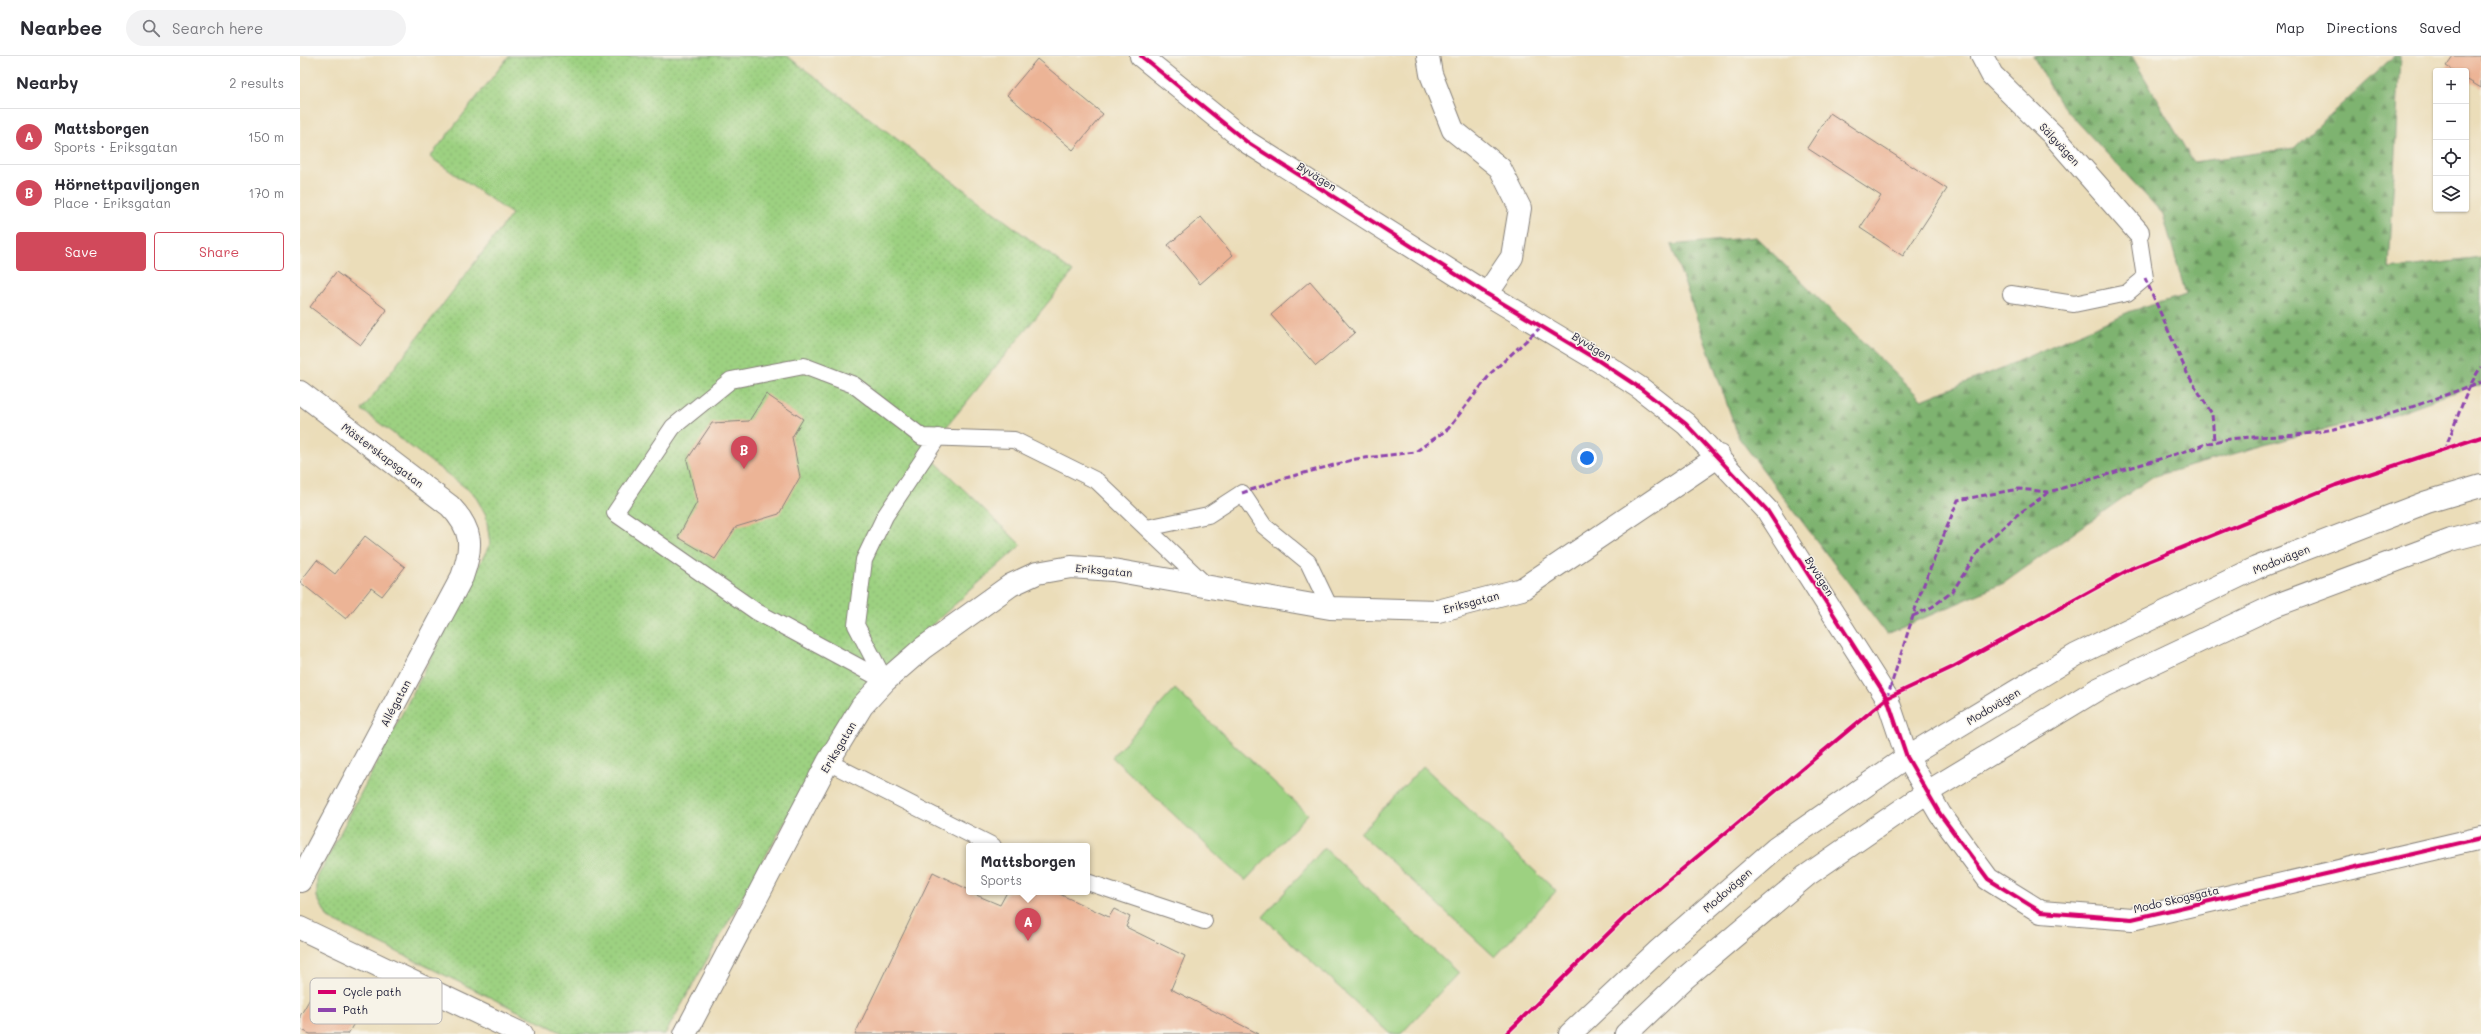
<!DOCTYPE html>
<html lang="en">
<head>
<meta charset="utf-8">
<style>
	:root { --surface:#fff; --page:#f2f2f3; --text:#2b2b33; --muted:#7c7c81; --line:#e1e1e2; --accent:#d1495b }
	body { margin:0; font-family:Mali,sans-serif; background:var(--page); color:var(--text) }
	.controls { position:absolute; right:12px; top:12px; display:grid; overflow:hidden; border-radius:4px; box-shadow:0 1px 3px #0004 }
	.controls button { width:36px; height:36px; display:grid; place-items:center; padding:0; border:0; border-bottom:1px solid var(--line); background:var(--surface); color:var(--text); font:20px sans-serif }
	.you { position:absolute; left:1287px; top:402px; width:14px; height:14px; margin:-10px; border:3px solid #fff; border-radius:50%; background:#1a73e8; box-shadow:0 0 0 6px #1a73e833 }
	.badge { display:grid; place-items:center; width:26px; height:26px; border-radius:50%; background:var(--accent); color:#fff; font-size:13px; font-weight:700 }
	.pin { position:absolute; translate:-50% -33px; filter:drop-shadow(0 1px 2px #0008) }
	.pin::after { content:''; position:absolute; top:21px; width:14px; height:12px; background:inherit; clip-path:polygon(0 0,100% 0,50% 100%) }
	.popup { position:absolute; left:666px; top:787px; width:124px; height:52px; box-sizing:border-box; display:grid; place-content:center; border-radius:4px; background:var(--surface); filter:drop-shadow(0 1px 3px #0005); font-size:13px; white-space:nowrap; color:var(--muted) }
	.popup b { font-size:15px; color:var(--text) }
	.popup::after { content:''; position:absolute; left:50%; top:100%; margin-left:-8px; border:8px solid transparent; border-top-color:var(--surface) }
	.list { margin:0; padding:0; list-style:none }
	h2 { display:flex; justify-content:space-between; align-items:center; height:52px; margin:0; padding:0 16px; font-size:17px }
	h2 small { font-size:13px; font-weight:400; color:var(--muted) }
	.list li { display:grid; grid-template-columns:26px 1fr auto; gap:12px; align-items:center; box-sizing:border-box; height:56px; padding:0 16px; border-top:1px solid var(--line) }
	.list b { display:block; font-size:15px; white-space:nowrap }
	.list p { margin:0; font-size:13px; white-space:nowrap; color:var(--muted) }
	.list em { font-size:13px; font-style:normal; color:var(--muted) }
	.actions { display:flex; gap:8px; padding:12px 16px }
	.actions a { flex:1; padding:9px 0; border:1px solid var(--accent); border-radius:4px; text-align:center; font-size:14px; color:var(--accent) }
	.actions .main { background:var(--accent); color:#fff }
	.icon { flex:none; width:22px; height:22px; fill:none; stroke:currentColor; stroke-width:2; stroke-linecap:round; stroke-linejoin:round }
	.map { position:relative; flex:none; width:2181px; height:978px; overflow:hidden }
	header { display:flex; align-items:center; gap:24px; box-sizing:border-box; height:56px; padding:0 20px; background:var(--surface); border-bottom:1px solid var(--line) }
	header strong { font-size:19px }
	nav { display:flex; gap:22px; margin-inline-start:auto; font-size:14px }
	.search { width:280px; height:36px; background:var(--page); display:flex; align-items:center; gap:10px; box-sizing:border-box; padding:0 14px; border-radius:22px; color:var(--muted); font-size:15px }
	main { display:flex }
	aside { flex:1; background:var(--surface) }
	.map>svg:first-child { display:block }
	.grass { fill:url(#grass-dots); stroke:#607a5e }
	.forest { fill:url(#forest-firs); stroke:#506a55 }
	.pitch { fill:#9dd181; stroke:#607a5e }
	.building { fill:#ecb496 }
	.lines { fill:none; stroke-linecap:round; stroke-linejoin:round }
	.service-casing { stroke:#86807a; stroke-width:18 }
	.minor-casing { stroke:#86807a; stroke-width:24 }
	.secondary-casing { stroke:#86807a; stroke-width:24 }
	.service { stroke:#fff; stroke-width:16 }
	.minor { stroke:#fff; stroke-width:22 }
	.secondary { stroke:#fff; stroke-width:22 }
	.quiet { stroke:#8e44ad; stroke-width:3; stroke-dasharray:6 3; stroke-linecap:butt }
	.cycleway-casing { stroke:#f7f3e8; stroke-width:6 }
	.cycleway { stroke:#d6006c; stroke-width:4 }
	.labels { text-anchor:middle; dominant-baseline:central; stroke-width:3; stroke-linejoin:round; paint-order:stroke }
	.street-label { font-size:11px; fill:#22223b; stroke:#f7f3e8 }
	.key { fill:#f7f3e8; stroke:#b7b4b4; stroke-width:1 }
	.key-label { font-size:11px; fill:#22223b }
</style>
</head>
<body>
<header>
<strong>Nearbee</strong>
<div class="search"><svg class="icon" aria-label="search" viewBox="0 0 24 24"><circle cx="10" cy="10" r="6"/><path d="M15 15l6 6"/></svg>Search here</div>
<nav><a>Map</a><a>Directions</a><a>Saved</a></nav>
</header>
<main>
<aside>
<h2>Nearby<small>2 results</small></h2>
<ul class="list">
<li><span class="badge">A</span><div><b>Mattsborgen</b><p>Sports · Eriksgatan</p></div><em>150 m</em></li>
<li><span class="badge">B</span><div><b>Hörnettpaviljongen</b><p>Place · Eriksgatan</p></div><em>170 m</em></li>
</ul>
<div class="actions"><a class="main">Save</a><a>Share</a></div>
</aside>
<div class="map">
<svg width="2181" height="978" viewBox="0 0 2181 978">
	<defs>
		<pattern id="grass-dots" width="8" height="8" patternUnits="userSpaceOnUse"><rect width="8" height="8" fill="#9dd181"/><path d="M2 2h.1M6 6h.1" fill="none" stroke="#87b370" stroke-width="1.8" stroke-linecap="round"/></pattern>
		<pattern id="forest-firs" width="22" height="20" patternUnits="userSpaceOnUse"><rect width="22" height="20" fill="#7eb36f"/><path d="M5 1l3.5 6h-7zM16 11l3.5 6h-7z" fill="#67915c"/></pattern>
	</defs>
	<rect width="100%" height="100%" fill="#f7f3e8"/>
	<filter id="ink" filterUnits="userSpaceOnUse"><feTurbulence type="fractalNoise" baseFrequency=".025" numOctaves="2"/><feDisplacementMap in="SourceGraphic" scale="8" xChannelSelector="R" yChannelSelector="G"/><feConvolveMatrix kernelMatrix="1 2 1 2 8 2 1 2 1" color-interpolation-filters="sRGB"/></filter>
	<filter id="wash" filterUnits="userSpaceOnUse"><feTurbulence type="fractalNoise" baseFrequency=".012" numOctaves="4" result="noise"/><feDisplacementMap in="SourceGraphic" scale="16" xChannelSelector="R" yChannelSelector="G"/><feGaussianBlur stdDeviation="0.9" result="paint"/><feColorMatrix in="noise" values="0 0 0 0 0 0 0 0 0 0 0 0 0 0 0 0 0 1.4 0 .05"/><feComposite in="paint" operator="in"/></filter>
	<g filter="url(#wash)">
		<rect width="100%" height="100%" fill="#ebddb9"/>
		<path class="grass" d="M 209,0 L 487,0 L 773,216 L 638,381 L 627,398 L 721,489 L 575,620 L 530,686 L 365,978 L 265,978 L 28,862 L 17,841 L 17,822 L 190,488 L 186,459 L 174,438 L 62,354 L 212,158 L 130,101 Z"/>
		<path class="forest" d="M 1733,0 L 1832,0 L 1893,106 L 1994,92 L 2094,0 L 2100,0 L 2089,213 L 2181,202 L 2181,330 L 2168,331 L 2092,359 L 2004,378 L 1852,421 L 1704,527 L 1587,578 L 1439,382 L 1371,189 L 1456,181 L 1622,344 L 1702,312 L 1831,255 L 1886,239 L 1863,158 L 1759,46 Z"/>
		<path class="pitch" d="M 875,633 L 1008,758 L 945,825 L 812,701 Z
			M 1123,710 L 1256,835 L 1195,901 L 1060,777 Z
			M 1024,792 L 1158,917 L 1101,978 L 1090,978 L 963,861 Z"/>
		<g id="blocks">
			<path class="building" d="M 2153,0 L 2181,0 L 2181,32 L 2166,23 L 2166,15 L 2154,15 L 2146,10 Z
				M 737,3 L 803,58 L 773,94 L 707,39 Z
				M 1530,57 L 1647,133 L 1603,200 L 1560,172 L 1581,140 L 1507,92 Z
				M 901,161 L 933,199 L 900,228 L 868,189 Z
				M 36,216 L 87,254 L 61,289 L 10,251 Z
				M 1010,225 L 1055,277 L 1016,310 L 971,259 Z
				M 466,338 L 503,363 L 492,381 L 500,421 L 479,458 L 436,471 L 415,503 L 378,481 L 397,446 L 387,404 L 412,367 L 449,365 Z
				M 65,480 L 105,511 L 82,540 L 71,532 L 46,563 L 0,526 L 17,504 L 35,518 Z
				M 633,816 L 669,834 L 669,836 L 700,849 L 707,836 L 755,836 L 809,861 L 814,853 L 830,861 L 826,871 L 885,900 L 871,933 L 959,978 L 555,978 Z
				M 15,934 L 59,958 L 48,978 L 10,978 L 0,973 L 0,960 Z"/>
		</g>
	</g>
	<g filter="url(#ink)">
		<use href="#blocks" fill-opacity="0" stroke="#86807a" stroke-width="1"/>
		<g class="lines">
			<g class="service-casing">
				<path id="service" d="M 1711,238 L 1774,248 L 1827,237 L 1845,222 L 1838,176
					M 638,381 L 585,460 L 564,504 L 556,569 L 585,625 L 457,556 L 315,457 L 373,371 L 431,324 L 504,310 L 554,329 L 622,381 L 714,384 L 797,425 L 909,532
					M 847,472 L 908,459 L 942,437 L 964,470 L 1008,506 L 1030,552
					M 528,706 L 693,790
					M 787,826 L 904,865"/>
			</g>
			<g class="minor-casing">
				<path id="minor" d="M 841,0 L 947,86 L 1187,238 L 1299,305 L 1340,332 L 1386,368 L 1467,454 L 1587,642 L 1607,701 L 1640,758 L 1688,823 L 1741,856 L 1832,863 L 2181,782
					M 1128,0 L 1131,18 L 1153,74 L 1200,112 L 1220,152 L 1212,201 L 1187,238
					M 1682,0 L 1692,19 L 1753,79 L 1838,176
					M 0,336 L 150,450 C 173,474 173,490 162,521 L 0,825
					M 0,872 L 222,978
					M 385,978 L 528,706 L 562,650 L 585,625 L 623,592 L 711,529 L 737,517 L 771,511 L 813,514 L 1030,552 L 1138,555 L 1222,533 L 1419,400"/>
			</g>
			<g class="secondary-casing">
				<path id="secondary" d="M 1270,978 L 1359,894 L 1476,792 L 1607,701 L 1776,599 L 1956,512 L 2127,446 L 2181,430
					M 1326,978 L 1385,922 L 1506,820 L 1626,737 L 1798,633 L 1974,550 L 2151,484 L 2181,476"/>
			</g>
			<use href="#service" class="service"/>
			<use href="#minor" class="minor"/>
			<use href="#secondary" class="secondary"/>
			<path class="quiet" d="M 1845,222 L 1887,317 L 1912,358 L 1914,384
				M 2144,394 C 2157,366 2164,336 2181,311
				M 942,437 L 982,423 L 1056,403 L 1115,396 L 1148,373 L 1192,316 L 1242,270
				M 1613,560 L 1632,551 L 1652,536 L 1682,490 L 1717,459 L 1749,436
				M 1587,642 L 1620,538 L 1658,444 L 1719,433 L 1749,436 L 1896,392 C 1930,377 1968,383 2004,378 C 2065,370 2123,347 2181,326"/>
			<g class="cycleway-casing">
				<path id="cycleway" d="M 841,0 L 947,86 L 1187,238 L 1299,305 L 1340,332 L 1386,368 L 1467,454 L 1587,642 L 1607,701 L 1640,758 L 1688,823 L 1741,856 L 1832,863 L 2181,782
					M 1206,978 L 1325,861 L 1587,642 L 1653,611 L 1832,512 L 2036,429 L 2181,381"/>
			</g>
			<use href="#cycleway" class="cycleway"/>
		</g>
	</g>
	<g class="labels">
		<g class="street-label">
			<text transform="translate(1760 88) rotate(47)">Sälgvägen</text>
			<text transform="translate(1017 120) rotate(32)">Byvägen</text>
			<text transform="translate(1292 290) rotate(32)">Byvägen</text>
			<text transform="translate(83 399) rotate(37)">Mästerskapsgatan</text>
			<text transform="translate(1981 503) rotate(-22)">Modovägen</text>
			<text transform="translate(804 514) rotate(5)">Eriksgatan</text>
			<text transform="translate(1520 520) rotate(58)">Byvägen</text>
			<text transform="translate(1171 546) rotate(-15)">Eriksgatan</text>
			<text transform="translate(95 647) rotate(-62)">Allégatan</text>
			<text transform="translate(1693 650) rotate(-31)">Modovägen</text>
			<text transform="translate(538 691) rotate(-59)">Eriksgatan</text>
			<text transform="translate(1427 834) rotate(-41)">Modovägen</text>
			<text transform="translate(1876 843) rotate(-13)">Modo Skogsgata</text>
		</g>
	</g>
	<rect x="10" y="922" width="132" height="46" rx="6" class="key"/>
	<rect x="18" y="934" width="18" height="4" fill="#d6006c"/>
	<rect x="18" y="952" width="18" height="4" fill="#8e44ad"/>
	<g class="key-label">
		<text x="43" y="940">Cycle path</text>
		<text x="43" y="958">Path</text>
	</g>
</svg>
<div class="controls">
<button>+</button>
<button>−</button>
<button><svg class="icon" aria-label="locate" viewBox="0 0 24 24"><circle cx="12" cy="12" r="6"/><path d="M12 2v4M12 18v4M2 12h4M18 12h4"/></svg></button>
<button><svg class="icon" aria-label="layers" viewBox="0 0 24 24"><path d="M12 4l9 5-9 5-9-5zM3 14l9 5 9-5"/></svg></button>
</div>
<div class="you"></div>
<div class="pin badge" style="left:728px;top:885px">A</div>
<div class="popup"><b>Mattsborgen</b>Sports</div>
<div class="pin badge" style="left:444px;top:413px">B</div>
</div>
</main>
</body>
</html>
